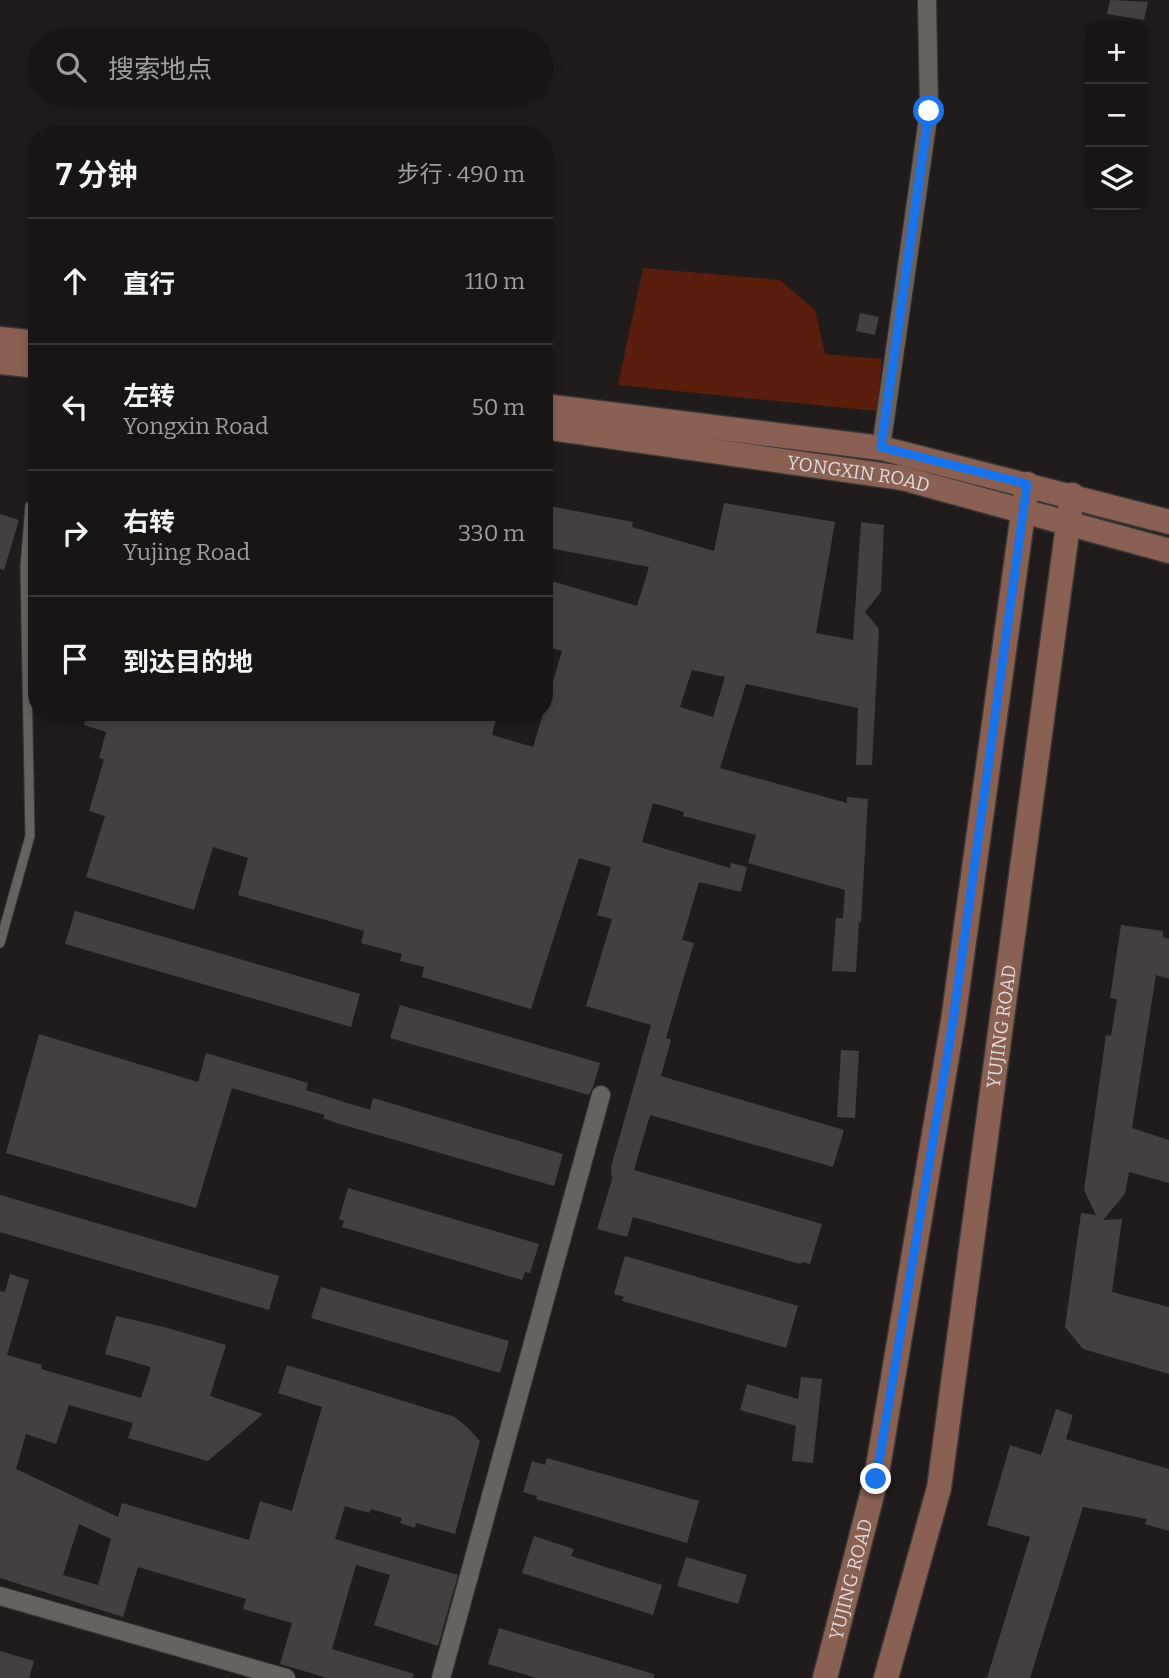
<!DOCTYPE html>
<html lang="zh">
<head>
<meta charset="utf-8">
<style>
	:root { --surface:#191514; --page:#221e1d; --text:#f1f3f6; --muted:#9f9fa0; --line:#373434 }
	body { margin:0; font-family:Bitter,"Noto Sans SC",serif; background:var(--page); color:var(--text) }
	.controls { position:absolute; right:21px; top:21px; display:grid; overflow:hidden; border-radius:14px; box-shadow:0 4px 10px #0003 }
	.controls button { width:63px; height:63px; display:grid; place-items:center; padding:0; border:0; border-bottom:2px solid var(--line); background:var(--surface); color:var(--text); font:35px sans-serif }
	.stop { position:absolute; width:21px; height:21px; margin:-16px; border:5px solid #1a73e8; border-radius:50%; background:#fff }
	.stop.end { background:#1a73e8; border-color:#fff; box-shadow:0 2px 7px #0008 }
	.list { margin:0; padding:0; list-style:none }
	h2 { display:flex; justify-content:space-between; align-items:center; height:91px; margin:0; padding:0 28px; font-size:30px }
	h2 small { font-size:23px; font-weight:400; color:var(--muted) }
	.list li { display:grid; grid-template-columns:46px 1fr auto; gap:21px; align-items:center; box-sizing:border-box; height:126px; padding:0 28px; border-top:2px solid var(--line) }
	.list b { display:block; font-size:26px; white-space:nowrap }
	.list p { margin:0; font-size:23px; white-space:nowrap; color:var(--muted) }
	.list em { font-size:23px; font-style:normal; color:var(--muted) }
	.icon { flex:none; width:38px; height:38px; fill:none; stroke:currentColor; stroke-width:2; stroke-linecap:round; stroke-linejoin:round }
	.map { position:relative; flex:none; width:1169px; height:1678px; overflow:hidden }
	.search { position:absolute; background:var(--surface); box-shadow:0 4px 10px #0003; left:28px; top:28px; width:525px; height:77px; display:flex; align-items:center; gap:18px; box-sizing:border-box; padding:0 24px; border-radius:38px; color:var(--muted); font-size:26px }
	.panel { position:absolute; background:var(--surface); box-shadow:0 4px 10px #0003; left:28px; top:126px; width:525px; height:595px; border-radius:28px }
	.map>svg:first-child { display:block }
	.green { fill:#591f0c }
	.building { fill:#45403f; fill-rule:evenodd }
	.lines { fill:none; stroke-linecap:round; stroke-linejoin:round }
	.lane-casing { stroke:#393635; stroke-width:11 }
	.street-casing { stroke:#393635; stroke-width:20 }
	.secondary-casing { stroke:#393635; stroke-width:27 }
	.lane { stroke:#676260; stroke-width:9 }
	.street { stroke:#676260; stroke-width:18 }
	.secondary { stroke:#8a6053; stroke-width:24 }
	.route { stroke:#1a73e8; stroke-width:9 }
	.labels { text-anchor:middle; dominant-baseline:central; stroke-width:5; stroke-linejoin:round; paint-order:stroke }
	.street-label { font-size:19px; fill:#dedbda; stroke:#181312 }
</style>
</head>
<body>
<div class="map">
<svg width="1169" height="1678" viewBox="0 0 1169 1678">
	<rect width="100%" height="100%" fill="#211c1b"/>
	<path class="green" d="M 643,268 L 780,280 L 815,310 L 825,354 L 882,359 L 877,411 L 618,385 Z"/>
	<path class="building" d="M 1110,0 L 1148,2 L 1144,20 L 1107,14 Z
		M 860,313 L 879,317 L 875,335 L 856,331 Z
		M 724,503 L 835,522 L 816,633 L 853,640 L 861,522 L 884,525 L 881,592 L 865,612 L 879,629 L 872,765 L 856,765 L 858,708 L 746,684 L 720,768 L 847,803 L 847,797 L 868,799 L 861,922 L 859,922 L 856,972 L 832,971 L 836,918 L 843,918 L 845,890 L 748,863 L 756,835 L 683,816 L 684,812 L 653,803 L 642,842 L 730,868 L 731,863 L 747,867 L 741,892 L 699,882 L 682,940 L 694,943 L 666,1038 L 671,1040 L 661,1076 L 844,1130 L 833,1167 L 650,1115 L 634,1170 L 822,1224 L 810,1264 L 802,1262 L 800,1264 L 633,1217 L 627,1237 L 597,1229 L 612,1180 L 611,1167 L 651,1025 L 586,1006 L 612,919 L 597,915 L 611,867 L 579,858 L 531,1009 L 422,977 L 424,967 L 400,961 L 402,954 L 361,943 L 364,931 L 238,895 L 248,858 L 213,847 L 194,910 L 86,877 L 105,816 L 89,811 L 104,759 L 99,758 L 106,732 L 84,725 L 88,712 L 240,712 L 258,718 L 259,712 L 498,712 L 492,735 L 533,747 L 562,651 L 544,646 L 544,579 L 637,606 L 649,567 L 544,547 L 544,505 L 633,522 L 632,527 L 714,551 ZM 692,670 L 725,677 L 713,717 L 680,707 Z
		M 0,514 L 19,520 L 4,570 L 0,569 Z
		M 75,911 L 360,994 L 351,1027 L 65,944 Z
		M 1121,925 L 1163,931 L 1163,937 L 1169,939 L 1169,979 L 1156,975 L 1132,1128 L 1169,1140 L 1169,1183 L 1129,1172 L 1125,1194 L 1103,1220 L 1122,1219 L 1112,1292 L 1169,1307 L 1169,1374 L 1083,1349 L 1065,1327 L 1081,1213 L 1096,1215 L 1084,1190 L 1106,1035 L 1111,1036 L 1117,999 L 1110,998 Z
		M 400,1005 L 600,1063 L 593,1087 L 589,1095 L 390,1038 Z
		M 39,1034 L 198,1082 L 206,1053 L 308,1083 L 306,1090 L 370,1110 L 373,1098 L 563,1154 L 554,1186 L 340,1124 L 323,1118 L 325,1115 L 232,1088 L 196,1208 L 6,1153 Z
		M 841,1050 L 859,1051 L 855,1118 L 837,1117 Z
		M 348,1188 L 539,1244 L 530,1273 L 525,1272 L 522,1280 L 342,1227 L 344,1221 L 339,1219 Z
		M 0,1195 L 279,1276 L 269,1310 L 0,1232 Z
		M 625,1256 L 798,1306 L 786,1348 L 622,1301 L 624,1297 L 614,1294 Z
		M 10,1274 L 29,1280 L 7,1355 L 42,1365 L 41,1369 L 141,1398 L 151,1367 L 105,1354 L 116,1316 L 164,1327 L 226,1345 L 210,1396 L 263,1414 L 208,1461 L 128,1438 L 133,1423 L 69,1405 L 56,1444 L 26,1434 L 16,1469 L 118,1517 L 122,1503 L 249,1540 L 260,1501 L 292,1511 L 322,1407 L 278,1393 L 287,1365 L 455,1417 L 468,1428 L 480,1441 L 455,1534 L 416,1523 L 415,1528 L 400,1523 L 402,1518 L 371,1509 L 369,1513 L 345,1506 L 335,1539 L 458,1575 L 438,1646 L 374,1625 L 390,1575 L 356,1565 L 332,1649 L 414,1674 L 413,1678 L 327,1678 L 280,1664 L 292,1623 L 243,1609 L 246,1599 L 138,1567 L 123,1617 L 0,1578 L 0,1291 L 5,1292 ZM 79,1524 L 111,1539 L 98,1585 L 63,1575 Z
		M 321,1287 L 509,1341 L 500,1373 L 311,1318 Z
		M 801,1377 L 822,1379 L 813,1463 L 792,1461 L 796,1426 L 740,1410 L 747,1384 L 798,1399 Z
		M 1056,1409 L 1073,1415 L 1066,1439 L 1169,1469 L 1169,1531 L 1145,1524 L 1147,1519 L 1083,1507 L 1030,1678 L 987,1678 L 1030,1537 L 987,1525 L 1010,1445 L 1041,1455 Z
		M 547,1458 L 699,1501 L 687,1543 L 536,1499 L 537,1496 L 523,1492 L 532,1461 L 545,1465 Z
		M 534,1536 L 574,1549 L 571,1556 L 662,1585 L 653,1615 L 522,1573 Z
		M 686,1557 L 747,1575 L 738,1604 L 677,1586 Z
		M 499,1628 L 654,1674 L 654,1678 L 537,1678 L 488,1664 Z
		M 0,1651 L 34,1661 L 29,1678 L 0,1678 Z"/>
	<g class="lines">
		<g class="lane-casing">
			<path id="lane" d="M 0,943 L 30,836 L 25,567 L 30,506"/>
		</g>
		<g class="street-casing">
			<path id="street" d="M 881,448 L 929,111 L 927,0
				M 0,1596 L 286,1678
				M 441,1678 L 601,1095"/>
		</g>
		<g class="secondary-casing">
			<g id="secondary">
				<path d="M 0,339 L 37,343"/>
				<path d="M 0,362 L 37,366"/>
				<path d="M 544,406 L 881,448 L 1169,522"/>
				<path id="s1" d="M 544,427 L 902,478 L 1169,551"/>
				<path id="s2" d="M 825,1678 L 876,1479 L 953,1021 L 1027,484"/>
				<path id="s3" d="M 886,1678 L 939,1488 L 1072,495"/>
			</g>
		</g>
		<use href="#lane" class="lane"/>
		<use href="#street" class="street"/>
		<use href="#secondary" class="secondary"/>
	</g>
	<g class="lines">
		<path class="route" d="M 876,1479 L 953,1021 L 1027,484 L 881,447 L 929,111"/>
	</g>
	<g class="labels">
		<g class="street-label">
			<text stroke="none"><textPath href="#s1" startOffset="318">YONGXIN ROAD</textPath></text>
			<text stroke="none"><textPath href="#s3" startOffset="663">YUJING ROAD</textPath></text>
			<text stroke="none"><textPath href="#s2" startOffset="102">YUJING ROAD</textPath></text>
		</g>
	</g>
</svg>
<div class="controls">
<button>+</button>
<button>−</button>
<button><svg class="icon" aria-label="layers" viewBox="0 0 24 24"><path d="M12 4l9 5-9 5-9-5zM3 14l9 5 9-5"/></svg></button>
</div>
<div class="stop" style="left:929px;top:111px"></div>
<div class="stop end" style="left:876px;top:1479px"></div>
<div class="search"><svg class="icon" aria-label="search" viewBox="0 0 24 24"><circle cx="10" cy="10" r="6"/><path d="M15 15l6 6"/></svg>搜索地点</div>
<section class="panel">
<h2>7 分钟<small>步行 · 490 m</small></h2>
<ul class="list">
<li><svg class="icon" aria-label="ahead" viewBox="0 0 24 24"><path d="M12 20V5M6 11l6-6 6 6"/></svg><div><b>直行</b></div><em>110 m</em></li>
<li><svg class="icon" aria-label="left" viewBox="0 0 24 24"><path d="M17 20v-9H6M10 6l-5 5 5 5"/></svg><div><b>左转</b><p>Yongxin Road</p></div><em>50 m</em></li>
<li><svg class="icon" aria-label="right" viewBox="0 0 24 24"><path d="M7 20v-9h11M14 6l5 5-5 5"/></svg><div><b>右转</b><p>Yujing Road</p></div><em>330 m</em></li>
<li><svg class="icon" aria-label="arrive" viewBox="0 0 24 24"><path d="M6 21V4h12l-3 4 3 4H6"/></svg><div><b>到达目的地</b></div></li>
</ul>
</section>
</div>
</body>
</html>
